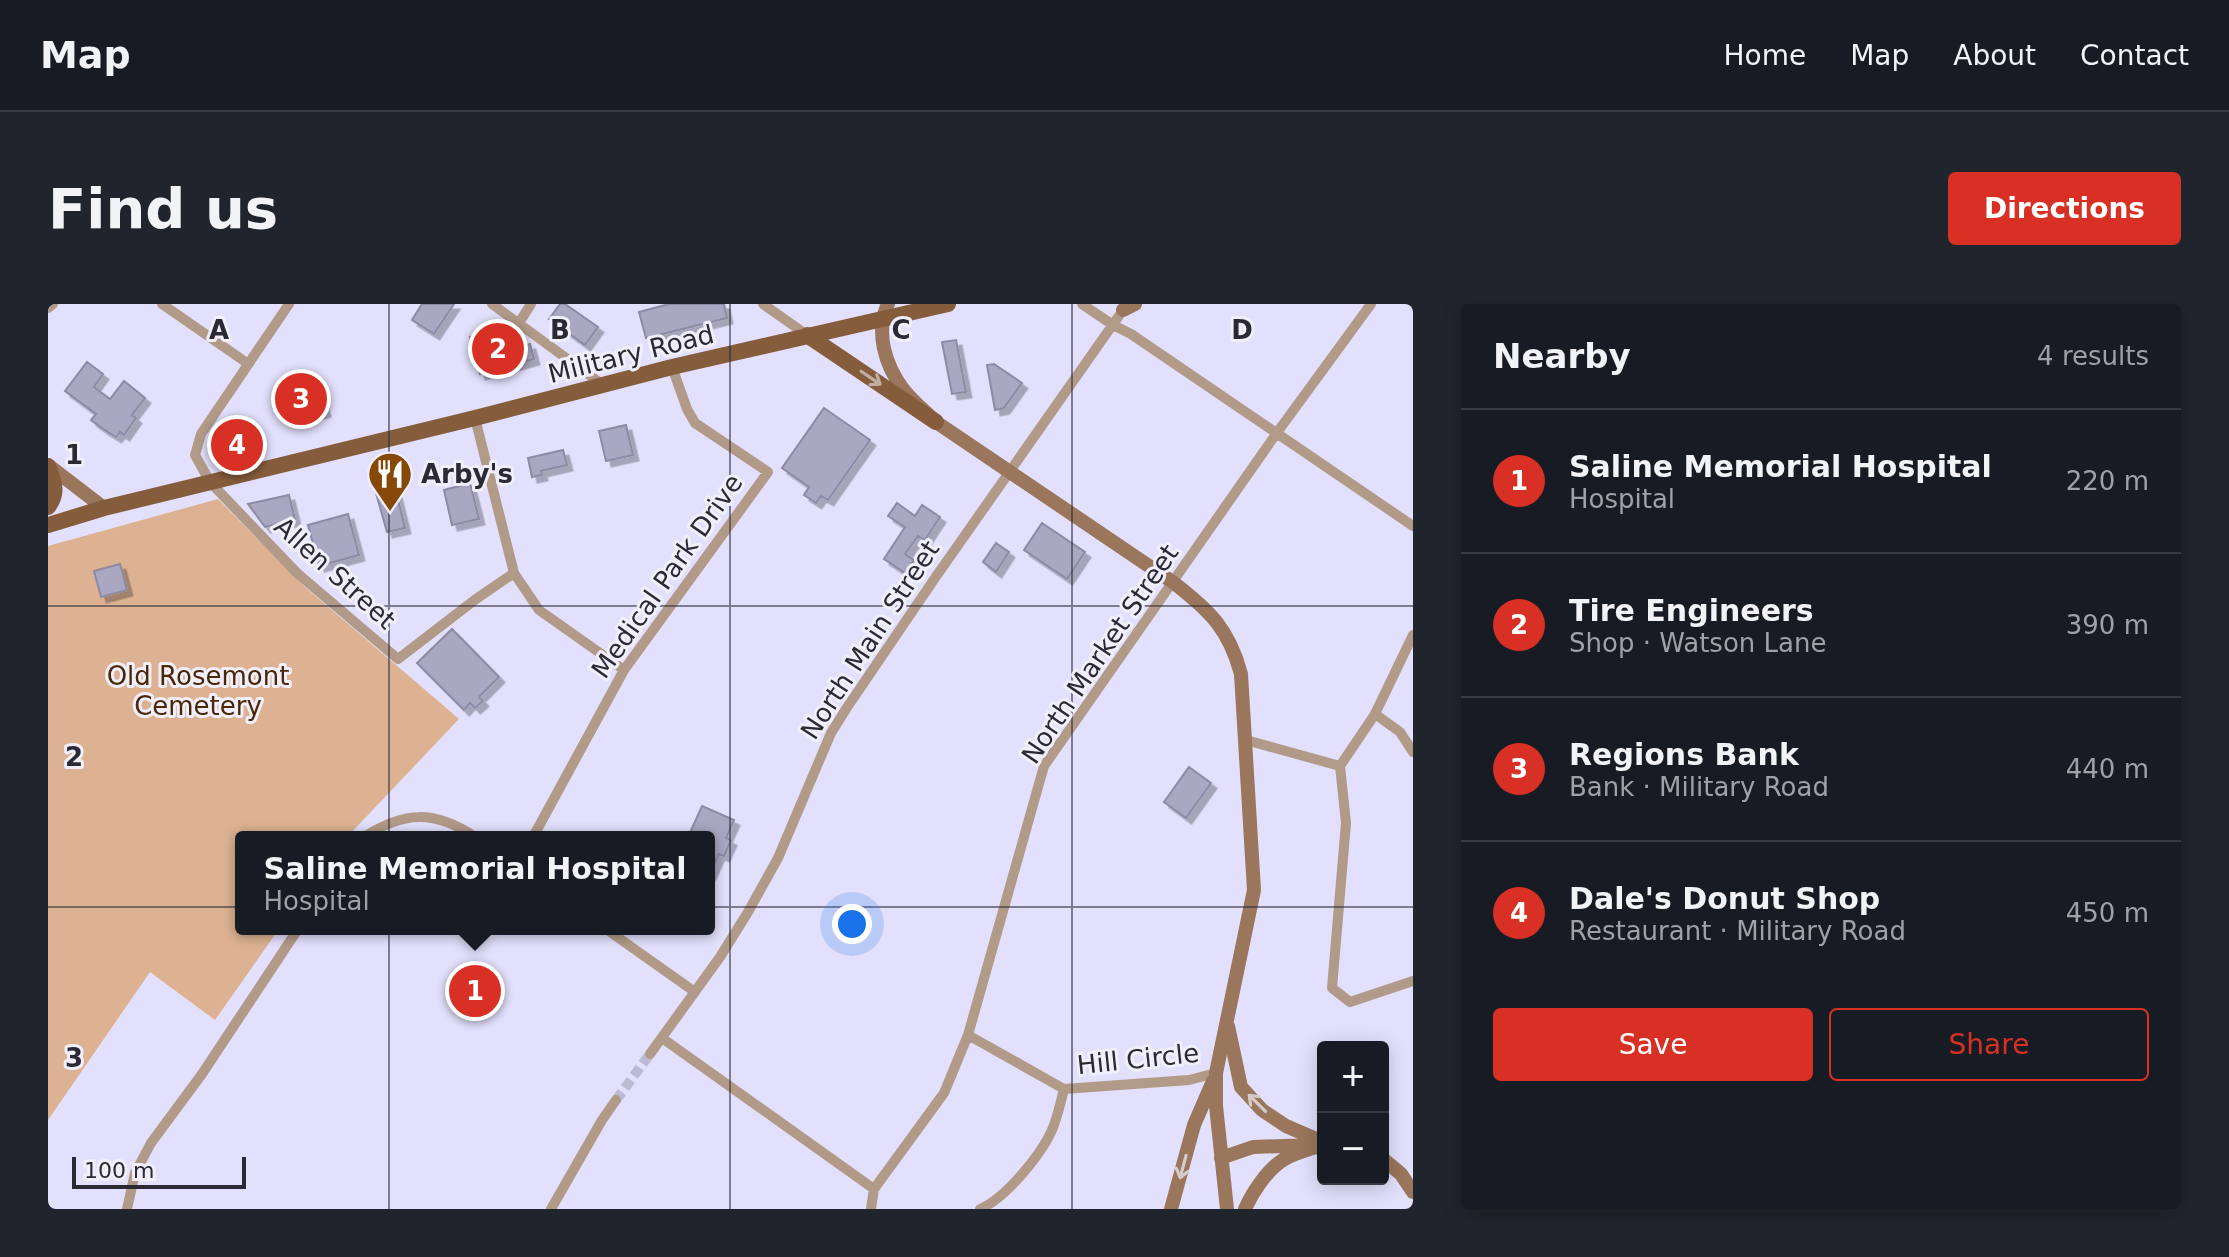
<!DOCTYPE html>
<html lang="en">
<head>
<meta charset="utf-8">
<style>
	:root { --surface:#171b24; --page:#20242c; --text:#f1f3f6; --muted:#9ea1a6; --line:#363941; --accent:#d93025 }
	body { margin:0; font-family:"DejaVu Sans",sans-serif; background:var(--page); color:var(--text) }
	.controls { position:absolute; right:24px; bottom:24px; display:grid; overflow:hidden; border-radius:8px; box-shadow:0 4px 20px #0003 }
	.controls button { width:72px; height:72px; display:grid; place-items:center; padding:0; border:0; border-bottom:2px solid var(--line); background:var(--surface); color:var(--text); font:40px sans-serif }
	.scale { position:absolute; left:24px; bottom:20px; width:174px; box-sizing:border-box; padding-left:8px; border:4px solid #2a2934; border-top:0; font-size:22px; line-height:28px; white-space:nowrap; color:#2a2934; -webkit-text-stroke:6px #f0effb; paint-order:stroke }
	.you { position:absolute; left:804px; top:620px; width:28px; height:28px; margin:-20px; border:6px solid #fff; border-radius:50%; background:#1a73e8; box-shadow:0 0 0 12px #1a73e833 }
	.badge { display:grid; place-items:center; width:52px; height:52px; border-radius:50%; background:var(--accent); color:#fff; font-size:26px; font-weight:700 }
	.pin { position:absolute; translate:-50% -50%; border:4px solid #fff; box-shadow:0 2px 8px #0006 }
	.popup { position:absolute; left:187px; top:527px; width:480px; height:104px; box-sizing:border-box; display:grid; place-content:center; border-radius:8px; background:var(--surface); filter:drop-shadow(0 2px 6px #0005); font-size:26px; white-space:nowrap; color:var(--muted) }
	.popup b { font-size:30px; color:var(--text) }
	.popup::after { content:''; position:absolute; left:50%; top:100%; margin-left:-16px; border:16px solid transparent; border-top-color:var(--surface) }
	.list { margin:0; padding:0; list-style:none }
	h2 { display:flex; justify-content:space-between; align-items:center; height:104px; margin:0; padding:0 32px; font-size:34px }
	h2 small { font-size:26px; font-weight:400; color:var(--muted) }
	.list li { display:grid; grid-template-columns:52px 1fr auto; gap:24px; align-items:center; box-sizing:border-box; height:144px; padding:0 32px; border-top:2px solid var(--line) }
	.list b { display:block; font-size:30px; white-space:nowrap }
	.list p { margin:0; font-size:26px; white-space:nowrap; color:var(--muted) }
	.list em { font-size:26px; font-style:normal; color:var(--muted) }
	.actions { display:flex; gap:16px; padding:24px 32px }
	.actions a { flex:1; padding:18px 0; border:2px solid var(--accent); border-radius:8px; text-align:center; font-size:28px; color:var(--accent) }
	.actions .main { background:var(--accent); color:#fff }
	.map { position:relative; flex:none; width:1365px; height:905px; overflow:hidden; border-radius:8px }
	header { display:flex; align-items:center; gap:48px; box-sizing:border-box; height:112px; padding:0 40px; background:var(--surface); border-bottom:2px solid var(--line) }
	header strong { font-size:38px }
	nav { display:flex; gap:44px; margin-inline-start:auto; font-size:28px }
	.intro { display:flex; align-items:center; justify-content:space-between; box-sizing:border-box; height:192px; padding:0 48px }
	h1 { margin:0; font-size:56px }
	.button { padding:20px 36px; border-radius:8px; background:var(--accent); color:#fff; font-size:28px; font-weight:700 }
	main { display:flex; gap:48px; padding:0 48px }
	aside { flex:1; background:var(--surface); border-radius:8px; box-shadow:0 4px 20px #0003 }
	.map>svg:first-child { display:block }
	.green { fill:#dcb292 }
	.building { fill:#aaa7c2; stroke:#8d8aa4; stroke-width:2; filter:url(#shadow) }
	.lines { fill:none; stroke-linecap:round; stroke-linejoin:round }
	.street-tunnel { stroke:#bdbbd4; stroke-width:10; stroke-dasharray:10 5; stroke-linecap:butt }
	.street { stroke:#b29a88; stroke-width:10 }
	.secondary { stroke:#99765c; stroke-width:14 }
	.primary { stroke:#865d3c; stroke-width:16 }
	.oneway { stroke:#c0ada5 }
	.oneway2 { stroke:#d6cbcb }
	.grid { fill:none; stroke:#2a2934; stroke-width:2; stroke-opacity:0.55 }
	.labels { text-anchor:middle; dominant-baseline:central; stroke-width:6; stroke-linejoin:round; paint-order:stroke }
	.street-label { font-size:26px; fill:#2a2934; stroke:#f0effb }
	.poi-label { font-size:26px; font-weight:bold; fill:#2a2934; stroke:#f0effb; text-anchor:start }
	.park-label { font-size:26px; fill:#4a2705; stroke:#f0effb }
	.grid-label { font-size:26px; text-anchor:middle; font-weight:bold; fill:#2a2934; stroke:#f0effb; stroke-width:6; stroke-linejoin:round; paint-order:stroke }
</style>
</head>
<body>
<header>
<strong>Map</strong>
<nav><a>Home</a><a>Map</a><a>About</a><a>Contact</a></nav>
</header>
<div class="intro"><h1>Find us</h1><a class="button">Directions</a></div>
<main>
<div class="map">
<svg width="1365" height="905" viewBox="0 0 1365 905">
	<defs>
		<filter id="shadow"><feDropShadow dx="5.5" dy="5.5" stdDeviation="0" flood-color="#0004"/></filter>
	</defs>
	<rect width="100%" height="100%" fill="#e2e0fc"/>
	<path class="green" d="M 170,195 L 257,283 L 411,415 L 299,533 L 193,533 L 193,625 L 231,625 L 167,716 L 102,668 L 0,816 L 0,242 Z"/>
	<path class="building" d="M 374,0 L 406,0 L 386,30 L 364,16 Z
		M 512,0 L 517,0 L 550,23 L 537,41 L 501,15 Z
		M 621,0 L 676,0 L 679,14 L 598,34 L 591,8 Z
		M 438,28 L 441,37 L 462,31 L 466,44 L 482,40 L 486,55 L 432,70 L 422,33 Z
		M 908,36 L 918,88 L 904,90 L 894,38 Z
		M 39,58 L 55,70 L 46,83 L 62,95 L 76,77 L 97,94 L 84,111 L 88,114 L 76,131 L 72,128 L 68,133 L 55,125 L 43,116 L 48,110 L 17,87 Z
		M 946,60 L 974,79 L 956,104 L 947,106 L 939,61 Z
		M 267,74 L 277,107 L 258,113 L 255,105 L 237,110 L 229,85 Z
		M 776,104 L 822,136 L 780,196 L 773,192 L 768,199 L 756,191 L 761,183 L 734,164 Z
		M 578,121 L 585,151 L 558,157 L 551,127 Z
		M 193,128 L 199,151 L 184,155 L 179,132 Z
		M 515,146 L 519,161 L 493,167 L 494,171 L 484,173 L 480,154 Z
		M 422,179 L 431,215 L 404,221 L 396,186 Z
		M 347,184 L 357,224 L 339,228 L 328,189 Z
		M 241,191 L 247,216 L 217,223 L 200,200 Z
		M 849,199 L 867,212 L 874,201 L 892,213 L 877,236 L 870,232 L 857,250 L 866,256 L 857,269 L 836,255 L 857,223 L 840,212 Z
		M 300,210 L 311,251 L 271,262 L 260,221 Z
		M 994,219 L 1037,248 L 1019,275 L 976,246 Z
		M 948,239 L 961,248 L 948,268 L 935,258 Z
		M 72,260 L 79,286 L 53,293 L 46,267 Z
		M 404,325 L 451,373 L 431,393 L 435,397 L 427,404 L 422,399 L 416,406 L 369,359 Z
		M 1141,463 L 1163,479 L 1138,514 L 1116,498 Z
		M 654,502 L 686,516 L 678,534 L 683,536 L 676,552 L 671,550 L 661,572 L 661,533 L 640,533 Z"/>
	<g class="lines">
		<path class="street-tunnel" d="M 568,796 L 602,750"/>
		<path class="street" d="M 114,0 L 199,59
			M 241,0 L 153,130 L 147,151 L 162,178 L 249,269 L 350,355 L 428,295 L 466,269
			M 444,0 L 555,81
			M 715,0 L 759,31
			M 1034,0 L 1065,21 L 1083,30 L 1365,222
			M 0,4 L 5,0
			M 471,19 L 483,0
			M 427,114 L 466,269 L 491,306 L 576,366
			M 1327,410 L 1352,428 L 1365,448
			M 1198,436 L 1292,462
			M 1292,462 L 1298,519 L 1284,684 L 1302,698 L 1365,677
			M 1292,462 L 1327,410 L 1365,331
			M 316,533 C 356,507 387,506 427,533
			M 485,533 L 576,366 L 720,168 L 647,119 L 639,105 L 624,63
			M 558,625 L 647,688
			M 920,731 L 1016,785
			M 614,734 L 826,885
			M 602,750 L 672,653 L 700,608 L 730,554 L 783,429 L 798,405 L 887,274 L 1075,6 L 1076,1
			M 1016,785 L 1141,776 L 1168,769
			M 79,905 L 87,869 L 103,839 L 154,770 L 250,625
			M 503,905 L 554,816 L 568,796
			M 823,905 L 826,885 L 896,789 L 920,731 L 996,462 L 1228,130 L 1323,0
			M 932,905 C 958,894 996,848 1006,821 C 1010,810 1013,797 1016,785"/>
		<path class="secondary" d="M 840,0 C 827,28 837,61 855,85 C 864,97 877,107 888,118 L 1126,279 C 1162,307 1181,325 1193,370 L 1206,586 L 1168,769 L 1168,802 L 1179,905
			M 1075,6 L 1087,0
			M 0,161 L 56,204
			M 1180,722 L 1193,783 L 1214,806 L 1238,822 L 1275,838
			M 1173,854 L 1205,843 L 1263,841
			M 1335,855 L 1353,870 L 1365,888
			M 1123,905 L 1146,821 L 1165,777
			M 1197,905 C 1204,889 1218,868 1232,858 C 1244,849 1261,845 1275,841"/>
		<path class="primary" d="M 759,31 L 888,118
			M 0,162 C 6,178 11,189 0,203
			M 0,221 L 56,204 L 427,114 L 624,63 L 900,0"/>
	</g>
	<defs><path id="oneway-shaft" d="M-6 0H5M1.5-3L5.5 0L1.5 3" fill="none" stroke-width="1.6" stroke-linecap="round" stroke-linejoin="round" transform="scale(2)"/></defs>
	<use class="oneway" href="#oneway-shaft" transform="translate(823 74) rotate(34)"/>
	<g class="oneway2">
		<use href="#oneway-shaft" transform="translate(1209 799) rotate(-135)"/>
		<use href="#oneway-shaft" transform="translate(1135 863) rotate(105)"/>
	</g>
	<path class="grid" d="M 341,0 L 341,905M 682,0 L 682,905M 1024,0 L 1024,905M 0,302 L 1365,302M 0,603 L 1365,603"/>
	<defs>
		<g id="restaurant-pin" transform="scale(2.3)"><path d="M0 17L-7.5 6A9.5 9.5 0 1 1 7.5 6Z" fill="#864908" stroke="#f0effb"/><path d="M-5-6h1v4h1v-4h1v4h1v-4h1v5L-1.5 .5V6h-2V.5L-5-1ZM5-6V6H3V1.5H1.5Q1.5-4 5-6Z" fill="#fff"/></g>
	</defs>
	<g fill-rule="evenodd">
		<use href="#restaurant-pin" x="342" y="170"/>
	</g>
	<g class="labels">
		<g class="street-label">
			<text transform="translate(583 50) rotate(-14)">Military Road</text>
			<text transform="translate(287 269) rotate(42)">Allen Street</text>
			<text transform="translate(619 272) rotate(-55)">Medical Park Drive</text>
			<text transform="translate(822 336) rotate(-57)">North Main Street</text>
			<text transform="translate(1052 350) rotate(-56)">North Market Street</text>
			<text transform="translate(1090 755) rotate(-6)">Hill Circle</text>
		</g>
		<g class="poi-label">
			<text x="373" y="170">Arby's</text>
		</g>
		<g class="park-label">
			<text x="150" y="372">Old Rosemont<tspan x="150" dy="30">Cemetery</tspan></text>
		</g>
	</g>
	<g class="grid-label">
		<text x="171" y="35">A</text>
		<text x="512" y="35">B</text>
		<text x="853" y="35">C</text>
		<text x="1194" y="35">D</text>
		<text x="26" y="160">1</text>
		<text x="26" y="462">2</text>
		<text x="26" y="763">3</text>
	</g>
</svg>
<div class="controls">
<button>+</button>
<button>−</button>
</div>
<div class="scale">100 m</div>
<div class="you"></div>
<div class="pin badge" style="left:427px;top:687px">1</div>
<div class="popup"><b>Saline Memorial Hospital</b>Hospital</div>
<div class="pin badge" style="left:450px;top:45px">2</div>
<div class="pin badge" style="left:253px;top:95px">3</div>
<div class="pin badge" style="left:189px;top:141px">4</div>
</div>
<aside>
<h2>Nearby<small>4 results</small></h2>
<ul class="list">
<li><span class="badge">1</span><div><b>Saline Memorial Hospital</b><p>Hospital</p></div><em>220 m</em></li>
<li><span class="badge">2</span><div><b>Tire Engineers</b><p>Shop · Watson Lane</p></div><em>390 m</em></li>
<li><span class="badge">3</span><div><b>Regions Bank</b><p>Bank · Military Road</p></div><em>440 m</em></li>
<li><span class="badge">4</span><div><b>Dale's Donut Shop</b><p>Restaurant · Military Road</p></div><em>450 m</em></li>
</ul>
<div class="actions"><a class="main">Save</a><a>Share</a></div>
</aside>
</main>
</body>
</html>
